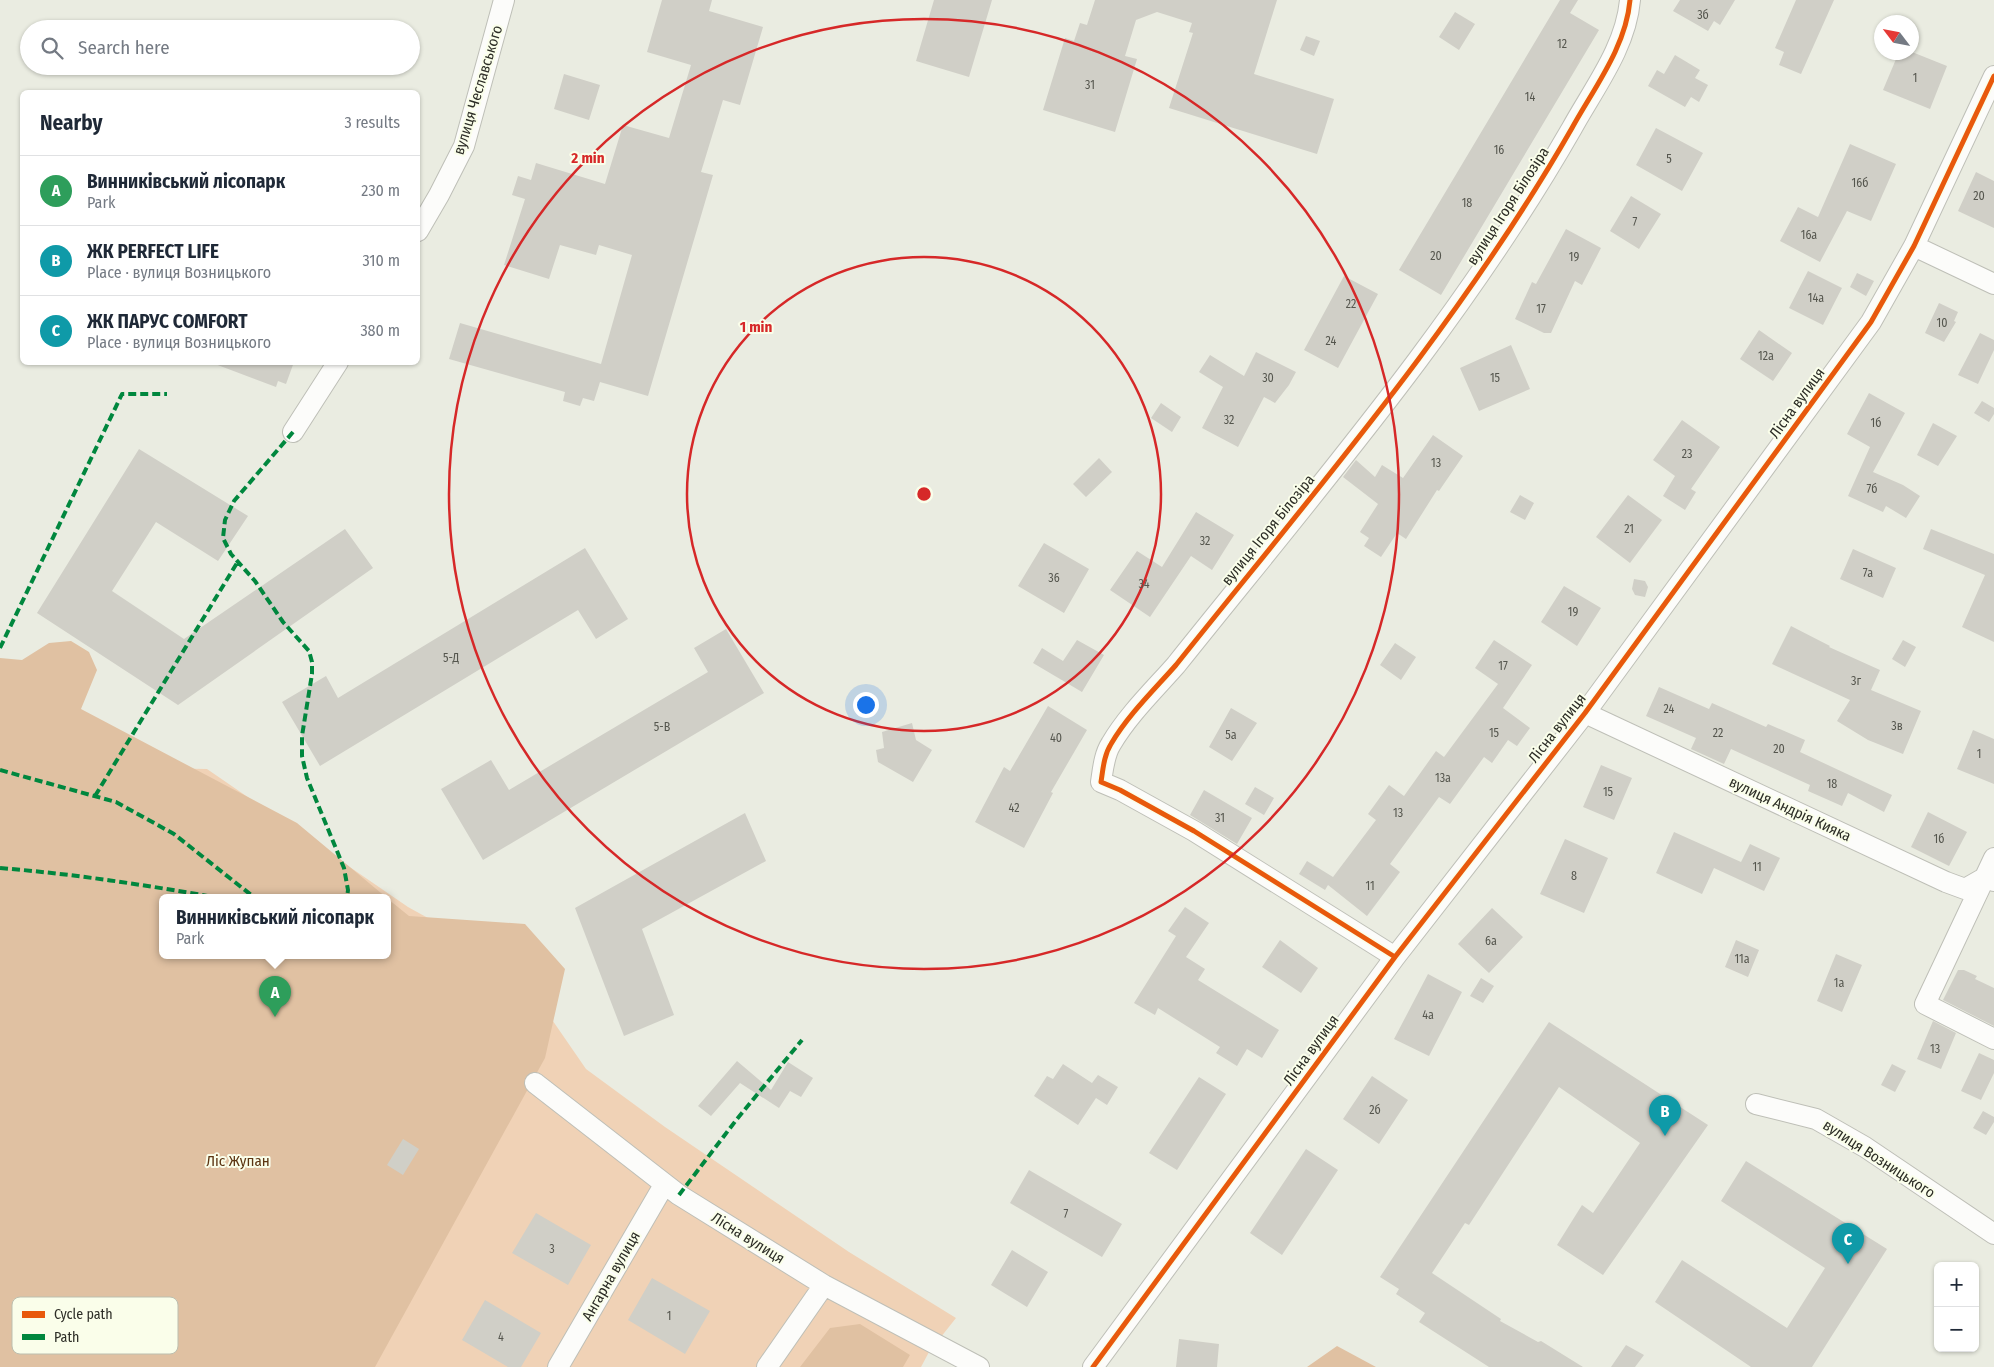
<!DOCTYPE html>
<html lang="en">
<head>
<meta charset="utf-8">
<style>
	:root { --surface:#fff; --page:#f6f6f7; --text:#1f2937; --muted:#747a83; --line:#e0e1e3; --accent:#ea580c }
	body { margin:0; font-family:"Fira Sans Condensed",sans-serif; background:var(--page); color:var(--text) }
	.controls { position:absolute; right:15px; bottom:15px; display:grid; overflow:hidden; border-radius:8px; box-shadow:0 1px 4px #0004 }
	.controls button { width:45px; height:45px; display:grid; place-items:center; padding:0; border:0; border-bottom:1px solid var(--line); background:var(--surface); color:var(--text); font:25px sans-serif }
	.compass { position:absolute; left:1874px; top:15px; width:45px; height:45px; border-radius:50%; background:var(--surface); box-shadow:0 1px 4px #0004; rotate:302deg }
	.you { position:absolute; left:865px; top:704px; width:18px; height:18px; margin:-12px; border:4px solid #fff; border-radius:50%; background:#1a73e8; box-shadow:0 0 0 8px #1a73e833 }
	.badge { display:grid; place-items:center; width:32px; height:32px; border-radius:50%; background:var(--accent); color:#fff; font-size:16px; font-weight:700 }
	.pin { position:absolute; translate:-50% -41px; filter:drop-shadow(0 1px 2px #0008) }
	.pin::after { content:''; position:absolute; top:26px; width:18px; height:15px; background:inherit; clip-path:polygon(0 0,100% 0,50% 100%) }
	.popup { position:absolute; left:159px; top:894px; width:232px; height:65px; box-sizing:border-box; display:grid; place-content:center; border-radius:8px; background:var(--surface); filter:drop-shadow(0 1px 4px #0005); font-size:16px; white-space:nowrap; color:var(--muted) }
	.popup b { font-size:19px; color:var(--text) }
	.popup::after { content:''; position:absolute; left:50%; top:100%; margin-left:-10px; border:10px solid transparent; border-top-color:var(--surface) }
	.list { margin:0; padding:0; list-style:none }
	h2 { display:flex; justify-content:space-between; align-items:center; height:65px; margin:0; padding:0 20px; font-size:21px }
	h2 small { font-size:16px; font-weight:400; color:var(--muted) }
	.list li { display:grid; grid-template-columns:32px 1fr auto; gap:15px; align-items:center; box-sizing:border-box; height:70px; padding:0 20px; border-top:1px solid var(--line) }
	.list b { display:block; font-size:19px; white-space:nowrap }
	.list p { margin:0; font-size:16px; white-space:nowrap; color:var(--muted) }
	.list em { font-size:16px; font-style:normal; color:var(--muted) }
	.icon { flex:none; width:28px; height:28px; fill:none; stroke:currentColor; stroke-width:2; stroke-linecap:round; stroke-linejoin:round }
	.map { position:relative; flex:none; width:1994px; height:1367px; overflow:hidden }
	.search { position:absolute; background:var(--surface); box-shadow:0 1px 4px #0004; left:20px; top:20px; width:400px; height:55px; display:flex; align-items:center; gap:12px; box-sizing:border-box; padding:0 18px; border-radius:28px; color:var(--muted); font-size:19px }
	.panel { position:absolute; background:var(--surface); box-shadow:0 1px 4px #0004; left:20px; top:90px; width:400px; height:275px; border-radius:8px }
	.map>svg:first-child { display:block }
	.green { fill:#f0d2b6; fill-rule:evenodd }
	.forest { fill:#e0c1a2 }
	.building { fill:#d0cfc7 }
	.lines { fill:none; stroke-linecap:round; stroke-linejoin:round }
	.minor-casing { stroke:#bebfb7; stroke-width:22 }
	.minor { stroke:#fcfcfa; stroke-width:20 }
	.quiet { stroke:#00873e; stroke-width:4; stroke-dasharray:8 4; stroke-linecap:butt }
	.cycleway-casing { stroke:#fafeea; stroke-width:8 }
	.cycleway { stroke:#e8590c; stroke-width:5 }
	.ring { fill:none; stroke:#d62828; stroke-width:2.5 }
	.labels { text-anchor:middle; dominant-baseline:central; stroke-width:4; stroke-linejoin:round; paint-order:stroke }
	.number-label { font-size:12px; fill:#55564e }
	.street-label { font-size:15px; fill:#2c2d26; stroke:#fafeea }
	.park-label { font-size:15px; fill:#5c3512; stroke:#fafeea }
	.key { fill:#fafeea; stroke:#bcbfaf; stroke-width:1 }
	.key-label { font-size:14px; fill:#2c2d26 }
	.centre { fill:#d62828; stroke:#fafeea; stroke-width:2.5 }
	.ring-label { font-size:15px; text-anchor:middle; font-weight:bold; fill:#d62828; stroke:#fafeea; stroke-width:4; stroke-linejoin:round; paint-order:stroke }
</style>
</head>
<body>
<div class="map">
<svg width="1994" height="1367" viewBox="0 0 1994 1367">
	<rect width="100%" height="100%" fill="#eaece1"/>
	<path class="green" d="M 0,746 L 37,766 L 207,769 L 408,907 L 515,966 L 586,1069 L 665,1127 L 849,1252 L 956,1318 L 929,1352 L 921,1367 L 0,1367 ZM 162,898 L 388,898 L 388,956 L 162,956 Z"/>
	<path class="forest" d="M 71,641 L 89,652 L 97,670 L 81,709 L 297,823 L 387,898 L 162,898 L 162,956 L 388,956 L 388,899 L 409,916 L 525,924 L 565,969 L 545,1058 L 375,1367 L 0,1367 L 0,658 L 22,660 L 49,643 Z
		M 860,1324 L 910,1355 L 903,1367 L 800,1367 L 830,1328 Z
		M 1337,1346 L 1376,1367 L 1307,1367 Z"/>
	<path class="building" d="M 662,0 L 712,0 L 709,11 L 763,27 L 740,105 L 723,100 L 701,172 L 713,175 L 648,396 L 600,382 L 594,401 L 583,398 L 580,406 L 563,401 L 565,392 L 449,359 L 460,323 L 601,364 L 632,255 L 599,245 L 596,255 L 560,245 L 549,279 L 504,265 L 525,199 L 512,195 L 518,176 L 531,180 L 536,163 L 605,184 L 623,125 L 669,138 L 691,65 L 647,52 Z
		M 934,0 L 992,0 L 969,77 L 916,61 Z
		M 1095,0 L 1277,0 L 1254,74 L 1334,99 L 1317,154 L 1169,108 L 1193,33 L 1189,32 L 1192,23 L 1157,12 L 1136,20 L 1125,56 L 1137,59 L 1115,132 L 1043,110 L 1065,38 L 1074,41 L 1080,23 L 1087,25 Z
		M 1560,0 L 1578,0 L 1570,13 L 1599,30 L 1441,295 L 1399,270 Z
		M 1680,0 L 1735,0 L 1720,25 L 1714,21 L 1708,31 L 1673,11 Z
		M 1796,0 L 1834,0 L 1801,74 L 1779,65 L 1784,52 L 1775,48 Z
		M 1455,12 L 1475,24 L 1459,50 L 1439,37 Z
		M 1306,36 L 1320,41 L 1314,56 L 1300,50 Z
		M 1899,52 L 1912,52 L 1947,66 L 1930,109 L 1883,90 Z
		M 1675,55 L 1700,70 L 1695,78 L 1708,85 L 1699,102 L 1691,97 L 1685,107 L 1648,86 L 1657,70 L 1664,74 Z
		M 564,74 L 600,85 L 589,120 L 554,109 Z
		M 1656,128 L 1703,153 L 1682,191 L 1636,165 Z
		M 1850,144 L 1896,164 L 1871,221 L 1847,211 L 1820,262 L 1780,241 L 1798,207 L 1818,217 Z
		M 1976,172 L 1994,181 L 1994,228 L 1958,211 Z
		M 1631,196 L 1661,214 L 1639,249 L 1610,231 Z
		M 1566,229 L 1601,248 L 1582,285 L 1575,281 L 1551,333 L 1544,333 L 1515,319 L 1532,282 L 1536,284 Z
		M 1808,271 L 1842,288 L 1823,325 L 1789,308 Z
		M 1857,273 L 1874,281 L 1866,296 L 1850,287 Z
		M 1344,276 L 1378,294 L 1338,368 L 1304,350 Z
		M 1939,303 L 1958,312 L 1954,321 L 1956,322 L 1944,342 L 1925,333 Z
		M 1759,330 L 1792,353 L 1773,381 L 1740,359 Z
		M 1980,333 L 1994,340 L 1994,350 L 1978,384 L 1958,375 Z
		M 1511,345 L 1530,389 L 1479,411 L 1460,368 Z
		M 1256,352 L 1296,372 L 1289,385 L 1275,403 L 1264,397 L 1238,447 L 1202,428 L 1223,387 L 1199,372 L 1210,355 L 1244,376 Z
		M 216,362 L 294,362 L 286,384 L 278,381 L 276,387 L 215,364 Z
		M 1869,393 L 1905,413 L 1873,472 L 1903,485 L 1920,496 L 1906,518 L 1886,506 L 1883,512 L 1848,496 L 1870,447 L 1847,434 Z
		M 1982,401 L 1994,408 L 1994,414 L 1989,422 L 1974,413 Z
		M 1161,403 L 1181,417 L 1172,432 L 1151,418 Z
		M 1682,420 L 1720,447 L 1691,489 L 1696,492 L 1685,510 L 1663,496 L 1675,476 L 1653,460 Z
		M 1933,423 L 1957,436 L 1938,466 L 1917,455 Z
		M 1433,435 L 1463,456 L 1439,491 L 1437,490 L 1406,539 L 1397,533 L 1381,557 L 1364,546 L 1369,538 L 1360,532 L 1378,504 L 1343,477 L 1356,460 L 1375,477 L 1382,465 L 1403,478 Z
		M 139,449 L 248,516 L 218,561 L 156,522 L 112,591 L 184,639 L 345,529 L 373,568 L 178,705 L 37,613 Z
		M 1099,458 L 1112,472 L 1086,497 L 1073,484 Z
		M 1520,495 L 1534,503 L 1525,520 L 1510,512 Z
		M 1628,495 L 1662,520 L 1630,563 L 1596,537 Z
		M 1196,512 L 1234,535 L 1212,570 L 1191,556 L 1150,617 L 1110,590 L 1137,551 L 1162,567 Z
		M 1931,529 L 1994,554 L 1994,642 L 1962,627 L 1985,575 L 1923,549 Z
		M 1044,543 L 1089,569 L 1064,613 L 1018,586 Z
		M 585,548 L 628,619 L 596,639 L 578,610 L 320,766 L 282,702 L 326,676 L 338,698 Z
		M 1853,549 L 1896,568 L 1883,598 L 1840,579 Z
		M 1634,579 L 1645,581 L 1648,587 L 1645,597 L 1635,595 L 1632,589 Z
		M 1564,586 L 1601,608 L 1577,646 L 1541,622 Z
		M 1791,626 L 1830,646 L 1829,647 L 1880,670 L 1871,690 L 1921,711 L 1903,754 L 1868,740 L 1837,721 L 1850,700 L 1772,664 Z
		M 726,629 L 764,693 L 483,860 L 441,789 L 491,760 L 509,790 L 708,672 L 694,648 Z
		M 1077,640 L 1104,655 L 1082,692 L 1033,663 L 1042,648 L 1063,661 Z
		M 1494,640 L 1532,665 L 1503,708 L 1530,728 L 1517,746 L 1508,740 L 1492,763 L 1484,757 L 1450,804 L 1439,797 L 1390,864 L 1400,872 L 1367,916 L 1328,885 L 1325,890 L 1299,874 L 1307,861 L 1333,877 L 1376,820 L 1368,814 L 1389,785 L 1404,796 L 1436,751 L 1444,757 L 1498,684 L 1475,668 Z
		M 1903,640 L 1916,647 L 1905,667 L 1892,659 Z
		M 1395,643 L 1416,657 L 1401,680 L 1380,665 Z
		M 1659,687 L 1709,709 L 1712,703 L 1766,727 L 1768,724 L 1805,740 L 1800,752 L 1892,795 L 1884,812 L 1848,793 L 1842,806 L 1808,791 L 1810,785 L 1731,749 L 1724,764 L 1691,749 L 1696,738 L 1646,716 Z
		M 1048,706 L 1087,730 L 1051,792 L 1053,793 L 1024,848 L 975,822 L 1004,767 L 1010,771 Z
		M 1231,708 L 1257,723 L 1232,761 L 1209,747 Z
		M 912,723 L 916,740 L 932,750 L 913,782 L 878,762 L 876,750 L 884,748 L 882,732 Z
		M 1973,730 L 1994,739 L 1994,784 L 1957,769 Z
		M 1601,765 L 1632,778 L 1614,820 L 1583,807 Z
		M 1255,787 L 1274,798 L 1264,815 L 1245,804 Z
		M 1204,790 L 1252,818 L 1237,844 L 1190,815 Z
		M 1928,812 L 1967,832 L 1949,866 L 1911,847 Z
		M 745,813 L 766,861 L 642,929 L 674,1015 L 624,1036 L 575,908 Z
		M 1674,832 L 1741,862 L 1750,844 L 1780,858 L 1764,891 L 1714,868 L 1702,894 L 1656,873 Z
		M 1565,839 L 1608,858 L 1584,913 L 1540,894 Z
		M 1185,907 L 1209,923 L 1186,957 L 1205,969 L 1198,980 L 1279,1030 L 1262,1058 L 1247,1049 L 1237,1066 L 1216,1053 L 1220,1047 L 1158,1008 L 1155,1015 L 1134,1003 L 1176,936 L 1168,931 Z
		M 1492,908 L 1523,937 L 1489,973 L 1458,944 Z
		M 1280,940 L 1318,968 L 1301,993 L 1262,967 Z
		M 1736,940 L 1759,950 L 1748,977 L 1725,967 Z
		M 1836,954 L 1862,965 L 1842,1012 L 1817,1001 Z
		M 1958,970 L 1964,970 L 1977,976 L 1975,979 L 1994,988 L 1994,1026 L 1943,1000 Z
		M 1428,974 L 1462,992 L 1429,1056 L 1394,1039 Z
		M 1481,978 L 1494,986 L 1483,1003 L 1470,996 Z
		M 1933,1021 L 1956,1033 L 1941,1069 L 1917,1059 Z
		M 1549,1022 L 1708,1125 L 1603,1275 L 1557,1245 L 1582,1205 L 1593,1213 L 1640,1143 L 1559,1087 L 1469,1225 L 1465,1223 L 1432,1273 L 1501,1319 L 1500,1321 L 1538,1342 L 1541,1341 L 1583,1367 L 1489,1367 L 1419,1322 L 1425,1313 L 1396,1294 L 1399,1289 L 1380,1277 Z
		M 1979,1053 L 1994,1060 L 1994,1073 L 1981,1100 L 1961,1091 Z
		M 737,1061 L 771,1090 L 788,1062 L 813,1078 L 801,1097 L 790,1091 L 779,1108 L 740,1083 L 711,1116 L 698,1106 Z
		M 1063,1064 L 1092,1083 L 1098,1075 L 1118,1087 L 1107,1105 L 1096,1098 L 1078,1125 L 1034,1096 L 1047,1076 L 1053,1079 Z
		M 1892,1064 L 1906,1071 L 1895,1092 L 1881,1085 Z
		M 1372,1076 L 1408,1100 L 1379,1144 L 1343,1119 Z
		M 1199,1077 L 1226,1094 L 1177,1170 L 1149,1153 Z
		M 1983,1111 L 1994,1117 L 1994,1122 L 1986,1135 L 1973,1128 Z
		M 403,1139 L 419,1149 L 403,1175 L 387,1165 Z
		M 1306,1149 L 1338,1170 L 1282,1255 L 1250,1233 Z
		M 1746,1161 L 1887,1249 L 1812,1367 L 1751,1367 L 1655,1302 L 1682,1260 L 1787,1328 L 1825,1268 L 1721,1201 Z
		M 1029,1170 L 1122,1224 L 1102,1257 L 1010,1203 Z
		M 536,1213 L 591,1245 L 568,1285 L 512,1253 Z
		M 1012,1250 L 1048,1272 L 1027,1307 L 991,1285 Z
		M 652,1278 L 710,1311 L 685,1354 L 628,1320 Z
		M 485,1300 L 541,1333 L 521,1367 L 508,1367 L 462,1340 Z
		M 1179,1339 L 1219,1344 L 1217,1367 L 1176,1367 Z
		M 1626,1345 L 1644,1355 L 1635,1367 L 1611,1367 Z"/>
	<g class="lines">
		<g class="minor-casing">
			<path id="minor" d="M 418,231 L 439,195 L 464,146 L 504,0
				M 1914,246 L 1994,284
				M 293,432 L 338,362
				M 1585,713 L 1946,882 L 1965,889 L 1986,877 L 1994,881
				M 1994,858 L 1925,1004 L 1994,1039
				M 1395,957 L 1194,831 L 1120,790 L 1101,782 C 1103,769 1104,755 1111,744 C 1128,715 1154,690 1176,665 C 1315,491 1461,322 1572,128 C 1594,88 1626,47 1630,0
				M 535,1083 L 679,1195 L 824,1285 L 979,1367
				M 1756,1104 L 1816,1119 L 1865,1147 L 1994,1234
				M 558,1367 L 664,1185
				M 767,1367 L 824,1285
				M 1093,1367 L 1395,957 L 1585,713 L 1871,322 L 1914,246 L 1994,76"/>
		</g>
		<use href="#minor" class="minor"/>
		<path class="quiet" d="M 293,432 L 234,501 L 225,520 L 223,538 L 231,554 L 255,581 L 283,622 L 309,651 L 312,662 L 312,674 L 302,736 L 302,756 L 307,778 L 344,868 L 348,890 L 347,898
			M 0,648 L 122,394 L 167,394
			M 0,770 L 116,802 L 174,834 L 255,898
			M 95,796 L 237,563
			M 0,868 C 74,874 146,885 219,898
			M 679,1195 L 737,1119 L 802,1040"/>
		<g class="cycleway-casing">
			<path id="cycleway" d="M 1395,957 L 1194,831 L 1120,790 L 1101,782 C 1103,769 1104,755 1111,744 C 1128,715 1154,690 1176,665 C 1315,491 1461,322 1572,128 C 1594,88 1626,47 1630,0
				M 1093,1367 L 1395,957 L 1585,713 L 1871,322 L 1914,246 L 1994,76"/>
		</g>
		<use href="#cycleway" class="cycleway"/>
	</g>
	<g class="ring">
		<circle cx="924" cy="494" r="237"/>
		<circle cx="924" cy="494" r="475"/>
	</g>
	<g class="labels">
		<g class="number-label">
			<text x="1703" y="15">3б</text>
			<text x="1562" y="44">12</text>
			<text x="1915" y="78">1</text>
			<text x="1090" y="85">31</text>
			<text x="1530" y="97">14</text>
			<text x="1499" y="150">16</text>
			<text x="1669" y="159">5</text>
			<text x="1860" y="183">16б</text>
			<text x="1979" y="196">20</text>
			<text x="1467" y="203">18</text>
			<text x="1635" y="222">7</text>
			<text x="1809" y="235">16а</text>
			<text x="1436" y="256">20</text>
			<text x="1574" y="257">19</text>
			<text x="1816" y="298">14а</text>
			<text x="1351" y="304">22</text>
			<text x="1541" y="309">17</text>
			<text x="1942" y="323">10</text>
			<text x="1331" y="341">24</text>
			<text x="1766" y="356">12а</text>
			<text x="1268" y="378">30</text>
			<text x="1495" y="378">15</text>
			<text x="1229" y="420">32</text>
			<text x="1876" y="423">1б</text>
			<text x="1687" y="454">23</text>
			<text x="1436" y="463">13</text>
			<text x="1872" y="489">7б</text>
			<text x="1629" y="529">21</text>
			<text x="1205" y="541">32</text>
			<text x="1868" y="573">7а</text>
			<text x="1054" y="578">36</text>
			<text x="1144" y="584">34</text>
			<text x="1573" y="612">19</text>
			<text x="451" y="658">5-Д</text>
			<text x="1503" y="666">17</text>
			<text x="1856" y="681">3г</text>
			<text x="1669" y="709">24</text>
			<text x="1897" y="726">3в</text>
			<text x="662" y="727">5-В</text>
			<text x="1494" y="733">15</text>
			<text x="1718" y="733">22</text>
			<text x="1231" y="735">5а</text>
			<text x="1056" y="738">40</text>
			<text x="1779" y="749">20</text>
			<text x="1979" y="754">1</text>
			<text x="1443" y="778">13а</text>
			<text x="1832" y="784">18</text>
			<text x="1608" y="792">15</text>
			<text x="1014" y="808">42</text>
			<text x="1398" y="813">13</text>
			<text x="1220" y="818">31</text>
			<text x="1939" y="839">1б</text>
			<text x="1757" y="867">11</text>
			<text x="1574" y="876">8</text>
			<text x="1370" y="886">11</text>
			<text x="1491" y="941">6а</text>
			<text x="1742" y="959">11а</text>
			<text x="1839" y="983">1а</text>
			<text x="1428" y="1015">4а</text>
			<text x="1935" y="1049">13</text>
			<text x="1375" y="1110">2б</text>
			<text x="1066" y="1214">7</text>
			<text x="552" y="1249">3</text>
			<text x="669" y="1316">1</text>
			<text x="501" y="1337">4</text>
		</g>
		<g class="street-label">
			<text transform="translate(478 90) rotate(-73)">вулиця Чеславського</text>
			<text transform="translate(1508 206) rotate(-57)">вулиця Ігоря Білозіра</text>
			<text transform="translate(1797 403) rotate(-54)">Лісна вулиця</text>
			<text transform="translate(1268 530) rotate(-51)">вулиця Ігоря Білозіра</text>
			<text transform="translate(1557 728) rotate(-52)">Лісна вулиця</text>
			<text transform="translate(1790 809) rotate(25)">вулиця Андрія Кияка</text>
			<text transform="translate(1311 1050) rotate(-54)">Лісна вулиця</text>
			<text transform="translate(1879 1159) rotate(33)">вулиця Возницького</text>
			<text transform="translate(748 1238) rotate(32)">Лісна вулиця</text>
			<text transform="translate(611 1276) rotate(-60)">Ангарна вулиця</text>
		</g>
		<g class="park-label">
			<text x="238" y="1161">Ліс Жупан</text>
		</g>
	</g>
	<rect x="12" y="1297" width="166" height="57" rx="8" class="key"/>
	<rect x="22" y="1311" width="23" height="7" fill="#e8590c"/>
	<rect x="22" y="1334" width="23" height="6" fill="#00873e"/>
	<g class="key-label">
		<text x="54" y="1319">Cycle path</text>
		<text x="54" y="1342">Path</text>
	</g>
	<circle cx="924" cy="494" r="8" class="centre"/>
	<g class="ring-label">
		<text x="588" y="163">2 min</text>
		<text x="756" y="332">1 min</text>
	</g>
</svg>
<div class="controls">
<button>+</button>
<button>−</button>
</div>
<svg class="compass" viewBox="-18 -18 36 36"><path d="M0-13l5 13h-10z" fill="#e53935"/><path d="M0 13l5-13h-10z" fill="#747a83"/></svg>
<div class="you"></div>
<div class="pin badge" style="left:275px;top:1017px;background:#2e9e5b">A</div>
<div class="popup"><b>Винниківський лісопарк</b>Park</div>
<div class="pin badge" style="left:1665px;top:1136px;background:#0f9aa8">B</div>
<div class="pin badge" style="left:1848px;top:1264px;background:#0f9aa8">C</div>
<div class="search"><svg class="icon" aria-label="search" viewBox="0 0 24 24"><circle cx="10" cy="10" r="6"/><path d="M15 15l6 6"/></svg>Search here</div>
<section class="panel">
<h2>Nearby<small>3 results</small></h2>
<ul class="list">
<li><span class="badge" style="background:#2e9e5b">A</span><div><b>Винниківський лісопарк</b><p>Park</p></div><em>230 m</em></li>
<li><span class="badge" style="background:#0f9aa8">B</span><div><b>ЖК PERFECT LIFE</b><p>Place · вулиця Возницького</p></div><em>310 m</em></li>
<li><span class="badge" style="background:#0f9aa8">C</span><div><b>ЖК ПАРУС COMFORT</b><p>Place · вулиця Возницького</p></div><em>380 m</em></li>
</ul>
</section>
</div>
</body>
</html>
